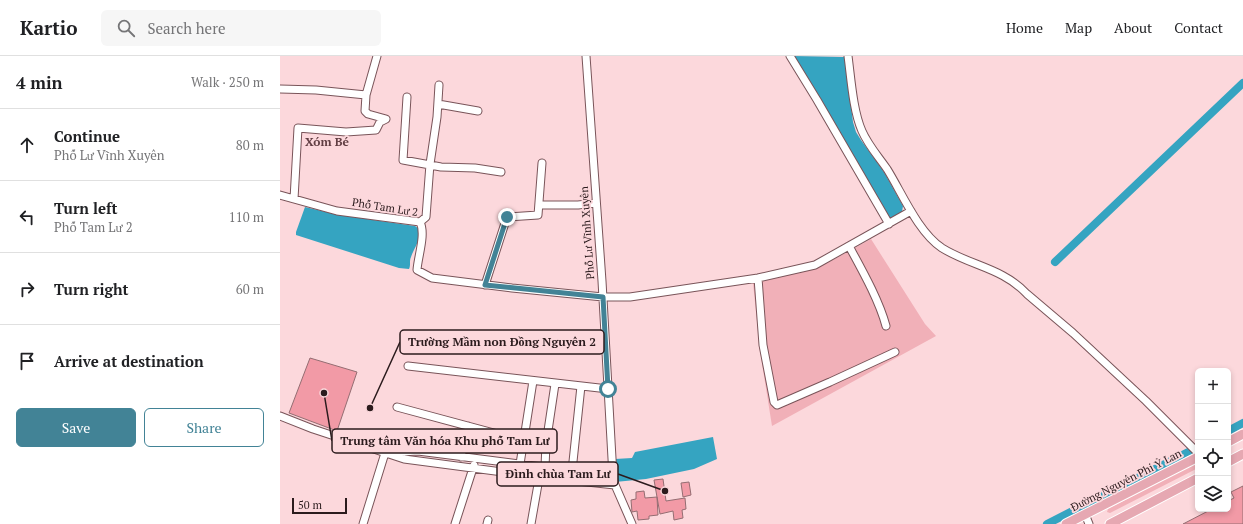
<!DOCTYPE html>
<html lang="en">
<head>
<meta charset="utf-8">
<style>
	:root { --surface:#fff; --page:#f6f6f6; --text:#202124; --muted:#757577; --line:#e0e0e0; --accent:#428396 }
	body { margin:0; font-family:"PT Serif",serif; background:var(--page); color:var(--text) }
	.controls { position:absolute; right:12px; bottom:12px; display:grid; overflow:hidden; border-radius:6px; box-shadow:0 2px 6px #0003 }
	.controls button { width:36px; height:36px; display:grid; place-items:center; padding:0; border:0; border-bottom:1px solid var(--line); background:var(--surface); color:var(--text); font:20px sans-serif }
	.scale { position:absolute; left:12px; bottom:10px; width:55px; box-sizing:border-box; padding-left:4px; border:2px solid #2b1b1d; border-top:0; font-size:11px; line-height:14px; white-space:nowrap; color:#2b1b1d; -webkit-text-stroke:3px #fcd8dc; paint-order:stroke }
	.stop { position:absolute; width:12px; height:12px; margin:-9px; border:3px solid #428396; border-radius:50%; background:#fff }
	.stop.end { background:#428396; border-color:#fff; box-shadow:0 1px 4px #0008 }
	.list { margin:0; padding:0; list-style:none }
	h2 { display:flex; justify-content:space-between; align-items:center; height:52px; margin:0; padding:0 16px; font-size:17px }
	h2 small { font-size:13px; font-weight:400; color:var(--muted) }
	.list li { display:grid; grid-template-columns:26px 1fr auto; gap:12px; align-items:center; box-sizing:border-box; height:72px; padding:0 16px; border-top:1px solid var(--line) }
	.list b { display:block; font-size:15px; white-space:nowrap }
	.list p { margin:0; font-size:13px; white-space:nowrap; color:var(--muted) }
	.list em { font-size:13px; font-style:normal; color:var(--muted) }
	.actions { display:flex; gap:8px; padding:12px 16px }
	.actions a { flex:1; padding:9px 0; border:1px solid var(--accent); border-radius:6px; text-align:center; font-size:14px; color:var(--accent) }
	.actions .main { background:var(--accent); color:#fff }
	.icon { flex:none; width:22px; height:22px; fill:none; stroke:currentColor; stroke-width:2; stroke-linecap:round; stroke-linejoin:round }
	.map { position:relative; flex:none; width:963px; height:468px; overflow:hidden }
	header { display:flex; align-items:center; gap:24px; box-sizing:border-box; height:56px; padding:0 20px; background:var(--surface); border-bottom:1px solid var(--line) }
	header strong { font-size:19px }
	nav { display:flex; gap:22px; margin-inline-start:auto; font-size:14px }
	.search { width:280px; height:36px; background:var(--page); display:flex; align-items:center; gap:10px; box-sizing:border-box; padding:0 14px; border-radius:6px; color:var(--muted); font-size:15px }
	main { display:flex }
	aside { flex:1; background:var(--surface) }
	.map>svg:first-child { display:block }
	.green { fill:#f1b0b8 }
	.water { fill:#35a4c1 }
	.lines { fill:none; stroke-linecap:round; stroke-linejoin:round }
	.canal { stroke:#35a4c1; stroke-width:8 }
	.building { fill:#f29aa6; stroke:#946d72 }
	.minor-casing { stroke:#795459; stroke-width:9 }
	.major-casing { stroke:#fff; stroke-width:11 }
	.minor { stroke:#fff; stroke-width:7 }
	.major { stroke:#e6a8b2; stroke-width:9 }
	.route { stroke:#428396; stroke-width:5 }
	.labels { text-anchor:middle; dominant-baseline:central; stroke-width:3.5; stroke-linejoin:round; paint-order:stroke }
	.street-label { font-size:11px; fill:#2b1b1d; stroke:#fcd8dc }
	.neighbourhood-label { font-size:12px; font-weight:bold; fill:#613e43; stroke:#fcd8dc }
	.leader { fill:none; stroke:#2b1b1d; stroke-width:1.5 }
	.callout-dot { fill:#2b1b1d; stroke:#fcd8dc; stroke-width:1.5 }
	.callout { fill:#fcd8dc; stroke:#2b1b1d; stroke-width:1.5 }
	.callout-label { font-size:12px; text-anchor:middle; font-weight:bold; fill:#2b1b1d }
</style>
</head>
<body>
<header>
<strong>Kartio</strong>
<div class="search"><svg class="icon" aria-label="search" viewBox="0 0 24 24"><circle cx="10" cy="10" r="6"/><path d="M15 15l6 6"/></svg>Search here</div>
<nav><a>Home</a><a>Map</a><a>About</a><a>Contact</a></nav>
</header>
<main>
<aside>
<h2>4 min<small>Walk · 250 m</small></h2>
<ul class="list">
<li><svg class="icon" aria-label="ahead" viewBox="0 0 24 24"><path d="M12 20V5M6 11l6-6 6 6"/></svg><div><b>Continue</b><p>Phố Lư Vĩnh Xuyên</p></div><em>80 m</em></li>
<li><svg class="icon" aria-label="left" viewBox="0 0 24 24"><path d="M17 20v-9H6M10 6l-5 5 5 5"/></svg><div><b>Turn left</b><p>Phố Tam Lư 2</p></div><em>110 m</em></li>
<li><svg class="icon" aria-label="right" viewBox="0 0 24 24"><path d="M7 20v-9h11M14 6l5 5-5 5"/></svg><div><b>Turn right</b></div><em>60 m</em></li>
<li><svg class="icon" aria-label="arrive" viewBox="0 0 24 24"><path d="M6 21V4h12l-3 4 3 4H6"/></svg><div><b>Arrive at destination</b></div></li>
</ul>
<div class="actions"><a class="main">Save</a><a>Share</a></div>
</aside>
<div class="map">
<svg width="963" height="468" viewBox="0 0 963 468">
	<rect width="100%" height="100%" fill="#fcd8dc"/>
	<path class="green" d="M 591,183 L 645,268 L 656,280 L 492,370 L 480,295 L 473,227 L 530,213 L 549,206 Z
		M 918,406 L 918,412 L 830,457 L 827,456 L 828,453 Z"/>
	<path class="water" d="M 513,0 L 565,1 L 573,66 L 576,76 L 581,84 L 604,116 L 623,150 L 622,156 L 612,163 L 608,163 Z
		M 25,151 L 59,159 L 135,170 C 146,176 134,192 131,201 C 129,205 131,209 129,213 L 119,212 L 16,179 L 16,176 Z
		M 433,381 L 437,403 L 414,413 L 366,423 L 335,426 L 335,403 L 352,402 L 355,396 Z"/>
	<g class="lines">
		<path class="canal" d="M 775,206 L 963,27
			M 948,375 L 963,367
			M 767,468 L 918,391"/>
	</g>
	<path class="building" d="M 30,302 L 77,316 L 57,375 L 9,357 Z
		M 383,423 L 386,445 L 405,442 L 406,453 L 402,454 L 403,462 L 394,464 L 393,455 L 380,458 L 374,424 Z
		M 409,426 L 411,439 L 403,441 L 401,427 Z
		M 963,430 L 963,468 L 903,468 L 932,453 L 948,453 L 948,445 L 954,442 L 951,436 Z
		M 364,435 L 365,442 L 377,441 L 378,459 L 369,460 L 369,463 L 358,464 L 357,455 L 352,456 L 351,444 L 356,443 L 356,436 Z"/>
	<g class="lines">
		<g class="minor-casing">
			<path id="minor" d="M 306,0 L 322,225 L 333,420 L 335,429 L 352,468
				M 510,0 L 537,44 L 609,168
				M 568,0 C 571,22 573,55 582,75 C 588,89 598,100 607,113 C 622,137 638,176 662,192 C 691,210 723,212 747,238 L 793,277 L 866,345 L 918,397
				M 0,33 L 36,34 L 86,39 L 85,55 L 88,58 L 106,63 L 100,66 L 96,74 L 66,76 L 18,72 L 14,143
				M 86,39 L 97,0
				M 127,41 L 123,104 L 161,111 L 195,112 L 221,116
				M 158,48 L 198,55
				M 0,139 L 57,155 L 140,166 C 146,178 138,200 137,214 L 152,222 L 232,232 L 323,241 L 350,241 L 478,222 L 535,209 L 631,155
				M 259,149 L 298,149 L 316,147
				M 140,166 L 146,161 L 150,108 L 157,61 L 159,29
				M 569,190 C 582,214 599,244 606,270
				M 478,222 L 483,289 L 494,346 L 497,349 L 550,326 L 615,296
				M 205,229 L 227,161 L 258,159 L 262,107
				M 128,310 L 328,333
				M 117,351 L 243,385
				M 0,360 L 33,373 L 124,403 L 260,421 L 335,429
				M 181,401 L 188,370
				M 240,408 L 253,325
				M 265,411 L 266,388 L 275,328
				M 292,415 L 301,330
				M 805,458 L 809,468
				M 83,468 L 105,397 L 138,395 L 333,420
				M 175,468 L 194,409
				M 207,468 L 208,464
				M 251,468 L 260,417"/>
		</g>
		<g class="major-casing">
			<path id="major" d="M 948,386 L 963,378
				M 948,406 L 963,398
				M 786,468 L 918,401
				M 830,468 L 918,422"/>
		</g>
		<use href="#minor" class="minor"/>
		<use href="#major" class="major"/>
	</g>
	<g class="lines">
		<path class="route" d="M 227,161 L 205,229 L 323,241 L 328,333"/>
	</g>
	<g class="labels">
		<g class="street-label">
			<text transform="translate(105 151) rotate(9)">Phố Tam Lư 2</text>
			<text transform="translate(307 177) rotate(-94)">Phố Lư Vĩnh Xuyên</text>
			<text transform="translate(846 424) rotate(-27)">Đường Nguyên Phi Ỷ Lan</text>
		</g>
		<g class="neighbourhood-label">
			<text x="47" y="85">Xóm Bé</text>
		</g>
	</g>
	<path class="leader" d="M90 352L120 286M44 337L52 385M385 435L338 418"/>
	<g class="callout-dot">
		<circle cx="90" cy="352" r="4"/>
		<circle cx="44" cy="337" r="4"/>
		<circle cx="385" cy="435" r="4"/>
	</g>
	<g class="callout">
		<rect x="120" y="274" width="204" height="24" rx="4"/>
		<rect x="52" y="373" width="225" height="24" rx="4"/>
		<rect x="217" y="406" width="121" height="24" rx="4"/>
	</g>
	<g class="callout-label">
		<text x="222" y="290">Trường Mầm non Đồng Nguyên 2</text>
		<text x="165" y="389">Trung tâm Văn hóa Khu phố Tam Lư</text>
		<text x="278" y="422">Đình chùa Tam Lư</text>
	</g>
</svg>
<div class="controls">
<button>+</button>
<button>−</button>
<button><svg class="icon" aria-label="locate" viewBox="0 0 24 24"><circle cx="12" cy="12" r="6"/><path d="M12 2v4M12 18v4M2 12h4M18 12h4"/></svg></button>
<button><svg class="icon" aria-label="layers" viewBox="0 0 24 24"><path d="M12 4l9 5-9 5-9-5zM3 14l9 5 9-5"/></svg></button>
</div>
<div class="scale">50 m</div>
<div class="stop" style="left:328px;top:333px"></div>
<div class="stop end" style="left:227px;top:161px"></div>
</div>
</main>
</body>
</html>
